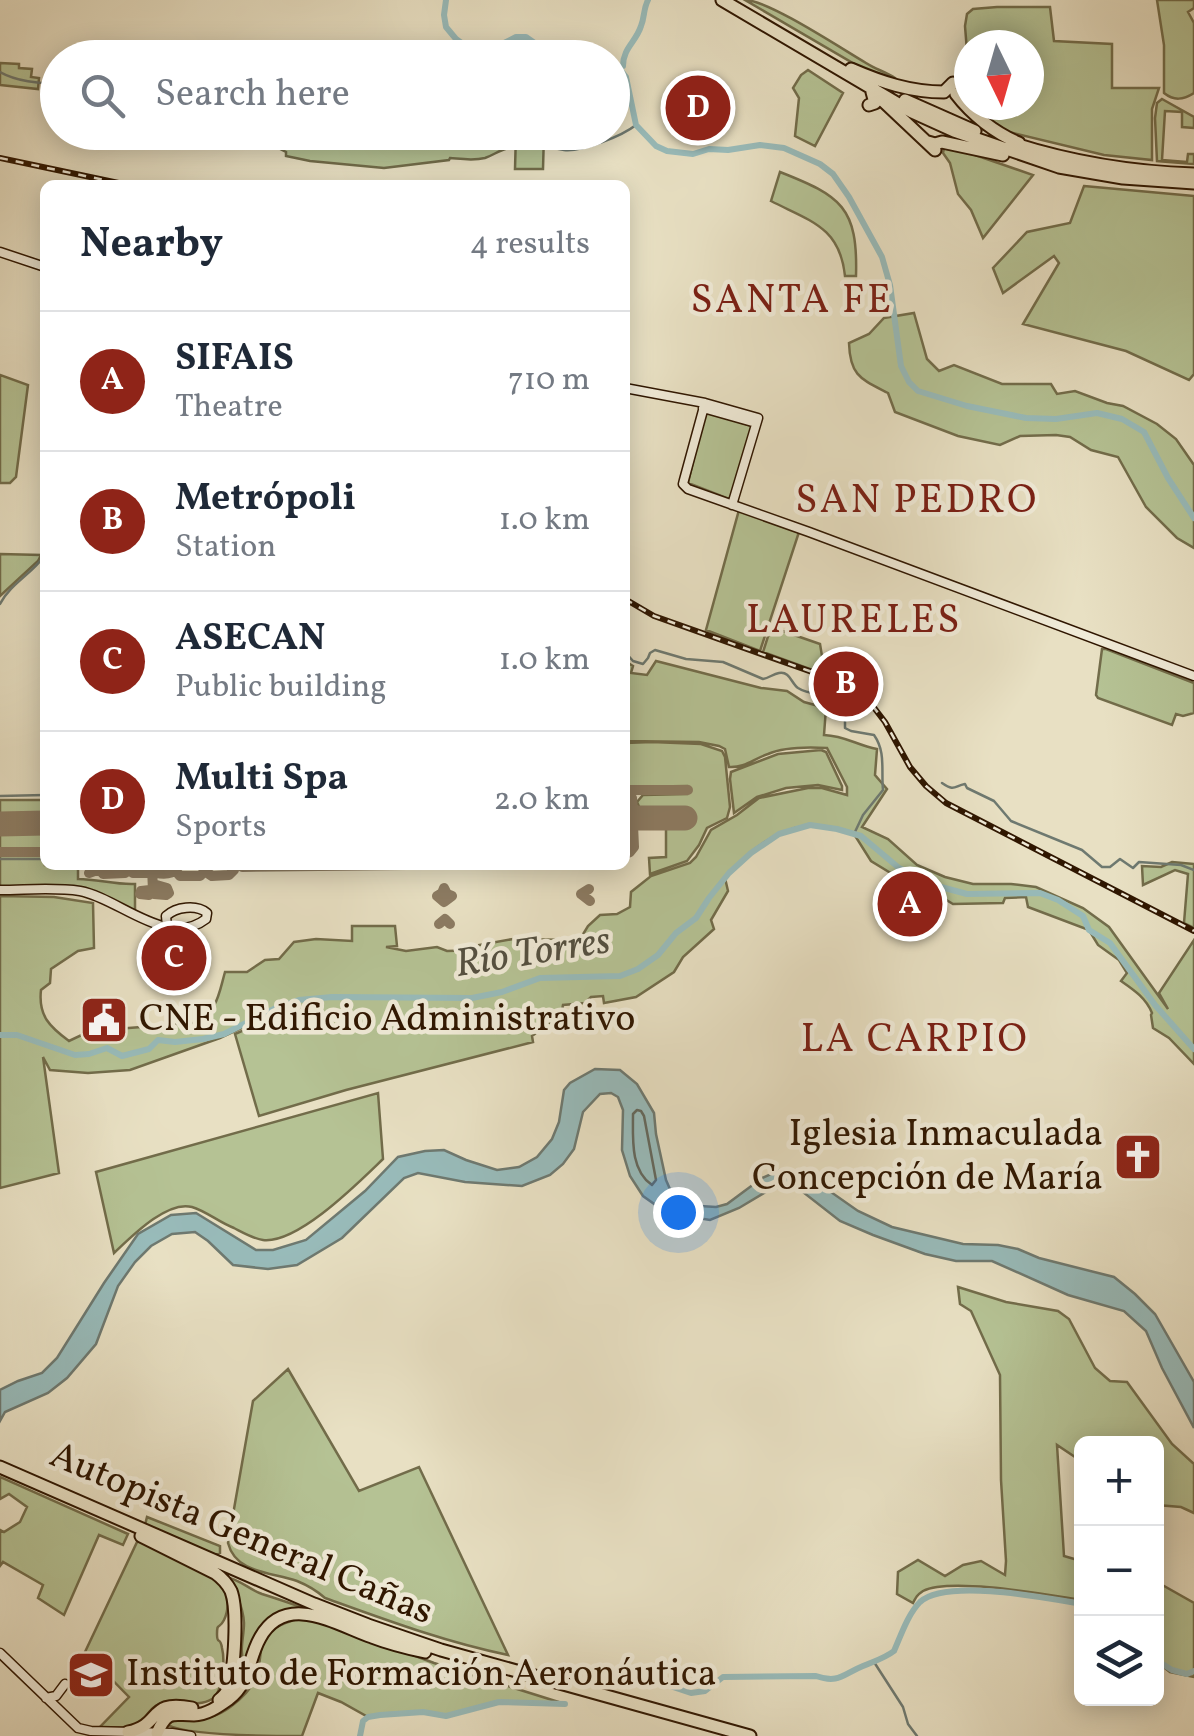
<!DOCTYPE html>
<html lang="en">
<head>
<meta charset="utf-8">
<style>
	:root { --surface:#fff; --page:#f2f2f3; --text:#1f2937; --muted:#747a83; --line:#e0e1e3; --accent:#8f2418 }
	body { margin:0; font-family:Vollkorn,serif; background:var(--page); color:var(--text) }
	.controls { position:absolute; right:30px; bottom:30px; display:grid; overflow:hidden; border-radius:15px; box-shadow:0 5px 25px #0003 }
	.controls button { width:90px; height:90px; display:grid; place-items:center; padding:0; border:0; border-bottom:2px solid var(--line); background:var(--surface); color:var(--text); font:50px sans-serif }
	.compass { position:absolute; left:954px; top:30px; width:90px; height:90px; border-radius:50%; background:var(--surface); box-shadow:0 5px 25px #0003; rotate:175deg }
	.you { position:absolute; left:678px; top:1212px; width:35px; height:35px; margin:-25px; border:8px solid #fff; border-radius:50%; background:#1a73e8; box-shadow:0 0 0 15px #1a73e833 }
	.badge { display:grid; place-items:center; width:65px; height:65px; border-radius:50%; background:var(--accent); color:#fff; font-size:32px; font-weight:700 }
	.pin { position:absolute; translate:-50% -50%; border:5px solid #fff; box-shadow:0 2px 10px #0006 }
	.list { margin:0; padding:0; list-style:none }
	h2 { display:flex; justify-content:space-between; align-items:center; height:130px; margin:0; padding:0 40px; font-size:42px }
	h2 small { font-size:32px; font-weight:400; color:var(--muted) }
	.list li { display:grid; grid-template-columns:65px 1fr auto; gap:30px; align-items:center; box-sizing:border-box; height:140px; padding:0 40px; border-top:2px solid var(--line) }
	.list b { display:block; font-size:38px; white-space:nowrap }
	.list p { margin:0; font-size:32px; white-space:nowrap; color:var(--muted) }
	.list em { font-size:32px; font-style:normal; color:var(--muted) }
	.icon { flex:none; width:55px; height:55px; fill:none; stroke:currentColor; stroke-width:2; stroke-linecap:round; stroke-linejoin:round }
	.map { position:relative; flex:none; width:1194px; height:1736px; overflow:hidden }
	.search { position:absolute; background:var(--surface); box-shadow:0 5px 25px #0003; left:40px; top:40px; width:590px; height:110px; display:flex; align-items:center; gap:25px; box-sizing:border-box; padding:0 35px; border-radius:55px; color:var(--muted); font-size:38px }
	.panel { position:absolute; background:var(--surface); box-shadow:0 5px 25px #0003; left:40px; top:180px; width:590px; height:690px; border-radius:15px }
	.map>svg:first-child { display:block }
	.green { fill:#b5c294; stroke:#726c4a; stroke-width:2.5 }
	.water { fill:#98bbba; stroke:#6e7970; stroke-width:2.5 }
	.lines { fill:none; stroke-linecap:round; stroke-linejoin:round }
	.shore { stroke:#64685d; stroke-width:2.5 }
	.stream { stroke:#6e7970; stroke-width:2.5 }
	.river { stroke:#98bbba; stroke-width:6 }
	.taxiway { stroke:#8c7b62; stroke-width:10 }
	.runway { stroke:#8c7b62; stroke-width:25 }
	.secondary-casing { stroke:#2f1600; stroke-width:11 }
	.highway-casing { stroke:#2f1600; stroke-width:15 }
	.secondary { stroke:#f0ebd8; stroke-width:8 }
	.highway { stroke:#e8e0c3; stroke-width:11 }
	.rail-casing { stroke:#2f1600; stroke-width:6 }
	.rail { stroke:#f0ebd8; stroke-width:2.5; stroke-dasharray:8; stroke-linecap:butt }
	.labels { text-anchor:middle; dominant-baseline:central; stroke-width:9; stroke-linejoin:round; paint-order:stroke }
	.poi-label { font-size:38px; fill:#2f1600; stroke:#f0ebd8; text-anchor:start }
	.street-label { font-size:38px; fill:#2f1600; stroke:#f0ebd8 }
	.neighbourhood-label { font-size:40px; letter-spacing:2.5px; fill:#7a1f14; stroke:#f0ebd8 }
	.water-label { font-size:40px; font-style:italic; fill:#545041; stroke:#f0ebd8 }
</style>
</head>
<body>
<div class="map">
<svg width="1194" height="1736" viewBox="0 0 1194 1736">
	<rect width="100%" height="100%" fill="#e8e0c3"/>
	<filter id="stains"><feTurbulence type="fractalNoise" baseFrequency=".002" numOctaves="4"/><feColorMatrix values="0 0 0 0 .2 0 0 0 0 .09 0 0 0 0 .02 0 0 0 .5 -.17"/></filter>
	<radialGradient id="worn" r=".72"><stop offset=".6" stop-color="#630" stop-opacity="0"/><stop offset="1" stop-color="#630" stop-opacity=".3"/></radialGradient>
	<path class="green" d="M 745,0 C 768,0 842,49 866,63 C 875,69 886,72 895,78 L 895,81 L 870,73 Z
		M 1157,0 L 1194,0 L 1194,8 L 1188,12 L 1194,23 L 1194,93 C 1183,100 1174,101 1164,93 L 1164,45 Z
		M 997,7 L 1050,7 L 1054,41 L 1112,44 L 1112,88 L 1159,88 L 1152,109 L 1152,160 L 1104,155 L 1009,132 L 1001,129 L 973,105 L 1029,105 L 1029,45 L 969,45 L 969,102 L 961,90 L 968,64 L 965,26 L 967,14 L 973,9 Z
		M 0,63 L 19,64 L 19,68 L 32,69 L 31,77 L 39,78 L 38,89 L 0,85 Z
		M 808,70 L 843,93 L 815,146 L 795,136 L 799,98 L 793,88 L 801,75 Z
		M 1162,99 L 1194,117 L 1194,128 L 1182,127 L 1182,112 L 1165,111 L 1162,160 L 1187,162 L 1188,154 L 1194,154 L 1194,164 L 1157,161 L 1155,118 L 1157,103 Z
		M 249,133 C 267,131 283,141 303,143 C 337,146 373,143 408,143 L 409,133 L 424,133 L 425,143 L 437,143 L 442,139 L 442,133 L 471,133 L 472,145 L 499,143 L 499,133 L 507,133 L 509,148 C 499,150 494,155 485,158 C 473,161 462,159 450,158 L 449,160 L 384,168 L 310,161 L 286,156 L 286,152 Z
		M 516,133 L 544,133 L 543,169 L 515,169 Z
		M 952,147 L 1033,175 L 983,238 L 971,210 L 958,194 L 950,163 L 943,153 L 944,148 Z
		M 780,172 C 841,196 858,207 856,276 L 845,276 C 840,227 810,221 771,201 Z
		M 1084,186 L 1194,196 L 1194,374 L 1189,380 L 1126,351 L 1023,324 L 1059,263 L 1054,256 L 1003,293 L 993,268 L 1027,232 L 1070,223 Z
		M 914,313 L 927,359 L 939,371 L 954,365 L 1002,384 L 1051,384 L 1057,394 L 1075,391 L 1107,403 L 1123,406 L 1157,424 L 1176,439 L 1194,465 L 1194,548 L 1177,538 L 1146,507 L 1118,457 L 1091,450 L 1070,437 L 1056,435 L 1020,436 L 1000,445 L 958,436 L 895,412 L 888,393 C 861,379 850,376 849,343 L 869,334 L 884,318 Z
		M 0,375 L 28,385 L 16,477 L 10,483 L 0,483 Z
		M 709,412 L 752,426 L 732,498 L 729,499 L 688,483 L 704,415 Z
		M 739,510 L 799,532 L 760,651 L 706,630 Z
		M 0,554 L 41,555 L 38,561 L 0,596 Z
		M 771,627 L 820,644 L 822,656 L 838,666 L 832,677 L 763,652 Z
		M 1102,649 L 1106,649 L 1194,683 L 1194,713 L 1183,716 L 1176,714 L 1172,725 L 1098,698 L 1096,695 Z
		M 625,661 L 633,666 L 631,673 L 647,675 L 656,661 L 761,688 L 787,691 L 804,702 L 826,708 L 824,735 C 846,736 856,745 877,749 L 875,775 L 887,789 L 862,827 L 888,839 L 917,865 L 945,877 L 973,884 L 1011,884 L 1036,887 L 1083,908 L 1109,927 L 1168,1009 L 1159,993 L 1194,940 L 1194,1064 L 1169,1038 L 1153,1028 L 1151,1015 L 1152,1013 C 1146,998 1134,990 1121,981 L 1127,973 L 1119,960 L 1098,945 L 1089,930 L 1028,907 L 1026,897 L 1005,898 L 1003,903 L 953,904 L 935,893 L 902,880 L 871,861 L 854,834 C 841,830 828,826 814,826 C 780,824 745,854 725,878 L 728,891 L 711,920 L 714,929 L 683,957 L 674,972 L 636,997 L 604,1003 L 603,996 L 591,997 L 585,1003 L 563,1005 L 561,1015 L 532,1036 L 533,1042 L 346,1090 L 259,1116 L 235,1034 L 283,1013 L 265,1017 L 220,1038 L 130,1070 L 88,1073 L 50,1070 L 43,1057 L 59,1173 L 0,1188 L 0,896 L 54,897 L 93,903 L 94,948 L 78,951 L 51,969 L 50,983 L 41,990 C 38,1016 50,1027 69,1041 L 90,1031 L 193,1023 C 218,1011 218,997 225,972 L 247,972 L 265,960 L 279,959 L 294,942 L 316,939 L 352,941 L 352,926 L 395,926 L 397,946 L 386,947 L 406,951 L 437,947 L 447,951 L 478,950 L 479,945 L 513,939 L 572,940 L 582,936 L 588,926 L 600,915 L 617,914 L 630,907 L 631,892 L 651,876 L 690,863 L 696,857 L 711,830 L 737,815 L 759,798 L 808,788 L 822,788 L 847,795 L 847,787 L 827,748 C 810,747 784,747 768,754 C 753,759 745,768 729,767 L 725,749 L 719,746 L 699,742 L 625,741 Z
		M 652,742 L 701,744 L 722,751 L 725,757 L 730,807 L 727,818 L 707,828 L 699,845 L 687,861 L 650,874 L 649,858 L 666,857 L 666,826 L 692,824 L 691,810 L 641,811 L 637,802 L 643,795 L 687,794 L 687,786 L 625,787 L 625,743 Z
		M 821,750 L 826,752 L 842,786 L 842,790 L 818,785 L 786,788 L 757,797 L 734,813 L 730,779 L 731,772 L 778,754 Z
		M 0,800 L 45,800 L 45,815 L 0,816 Z
		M 45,831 L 45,849 L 0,849 L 0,832 Z
		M 0,855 L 45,855 L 45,865 L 78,865 L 78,879 C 98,879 115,885 135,884 L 135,913 L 103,896 L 0,887 Z
		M 1172,862 L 1194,864 L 1194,928 L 1184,923 L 1188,874 L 1175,870 L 1143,885 L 1142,866 L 1161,867 Z
		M 378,1093 L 383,1159 C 359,1182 298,1244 263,1240 C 254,1239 242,1232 234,1228 C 220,1223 206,1211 192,1207 C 167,1200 131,1237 114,1253 L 96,1172 Z
		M 958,1287 L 1006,1302 L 1058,1311 L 1069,1319 L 1095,1368 L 1110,1381 L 1127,1382 L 1172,1444 L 1194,1464 L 1194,1513 L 1181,1507 L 1157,1505 L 1156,1444 L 1082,1444 L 1081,1461 L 1057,1445 L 1064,1556 L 1081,1561 L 1081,1600 C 1048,1595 951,1577 923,1591 C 917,1595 916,1597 913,1603 L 897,1594 L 898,1572 L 918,1560 L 945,1576 L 963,1565 L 981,1561 L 1005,1575 L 1006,1561 L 1001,1480 L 1000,1375 L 971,1311 L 960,1304 Z
		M 288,1369 L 359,1491 L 419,1467 L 508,1655 C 445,1642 386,1620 325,1598 C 317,1591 307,1585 297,1581 C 272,1572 236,1574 228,1543 L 253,1401 Z
		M 0,1477 L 128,1534 L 123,1545 L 99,1535 L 64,1615 L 38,1598 L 43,1585 L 3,1562 L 0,1566 L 0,1530 L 4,1532 L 20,1522 L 27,1507 L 9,1494 L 0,1499 Z
		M 147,1517 L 220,1546 L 220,1553 L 215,1555 L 145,1525 Z
		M 138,1540 C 157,1549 201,1565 215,1577 C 227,1587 231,1606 224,1620 C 219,1630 217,1622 217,1634 C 217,1646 220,1635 222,1648 C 225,1660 223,1692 212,1699 C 193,1711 170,1692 153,1708 C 147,1713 143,1721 138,1727 L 99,1728 L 129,1697 L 85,1652 Z
		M 225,1577 C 240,1579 248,1589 262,1594 C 278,1599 293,1604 309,1610 L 289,1611 L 244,1664 C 239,1650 244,1637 244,1623 C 243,1605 235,1591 225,1577 Z
		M 1157,1582 L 1194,1603 L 1194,1677 L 1170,1672 L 1157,1662 Z
		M 302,1618 L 320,1620 L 434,1663 L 565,1704 L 499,1702 L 446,1716 L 422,1712 L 368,1717 L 341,1702 L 318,1693 L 302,1736 C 273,1736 188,1736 168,1725 C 179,1713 197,1720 213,1716 C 224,1713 238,1702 246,1693 C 275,1662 239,1632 302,1618 Z"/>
	<path class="water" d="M 595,1069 L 620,1070 L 637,1084 L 654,1113 L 656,1134 L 666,1180 L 673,1196 L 684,1205 L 716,1207 L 727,1204 L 762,1178 L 780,1170 L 791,1171 L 811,1178 L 858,1211 L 892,1227 L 963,1244 L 998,1245 L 1018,1249 L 1039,1258 L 1114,1277 L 1135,1294 L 1155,1314 L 1194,1382 L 1194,1428 L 1162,1368 L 1146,1331 L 1124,1311 L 1068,1295 L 992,1261 L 956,1261 L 925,1254 L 873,1235 L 840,1221 L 794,1185 L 769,1190 L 739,1208 L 710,1220 L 667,1213 L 643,1196 L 630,1176 L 622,1150 L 623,1110 L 618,1097 L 611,1093 L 600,1094 L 583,1112 L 574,1149 L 563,1164 L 550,1175 L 522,1186 L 465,1182 L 418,1173 L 404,1178 L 342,1238 L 297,1265 L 268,1269 L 233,1265 L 208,1241 L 195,1232 L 172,1234 L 151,1246 L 135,1262 L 118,1286 L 96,1344 L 67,1378 L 48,1393 L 5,1412 L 0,1421 L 0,1390 L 18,1381 L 42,1373 L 57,1358 L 104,1283 L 138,1234 L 171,1215 L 196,1213 L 256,1250 L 273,1250 L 306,1240 L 365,1191 L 398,1157 L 425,1151 L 444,1150 L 466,1160 L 497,1170 L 519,1167 L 537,1157 L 552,1139 L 559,1122 L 564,1090 L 570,1083 Z"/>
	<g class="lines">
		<path class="shore" d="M 637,1110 L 641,1111 L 644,1116 L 656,1180 L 652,1185 C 630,1170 633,1138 633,1114 Z"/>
		<path class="stream" d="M 0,72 C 16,81 39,84 58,83
			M 548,145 C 555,148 557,150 564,150 C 582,152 622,136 636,125
			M 0,604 C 11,583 32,574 45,555
			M 625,652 L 633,661 L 643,664 L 648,658 L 650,653 L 655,650 L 686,659 L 723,662 L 763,679 C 769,678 773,674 779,673 C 790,671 791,683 798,688 C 815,699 825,686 845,706 L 845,728 L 851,731 L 874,735 C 886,752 881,770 883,790 L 863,815 L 854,834
			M 942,783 C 955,792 954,786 965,784 L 967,788 L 994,801 L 1011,821 L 1082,850 L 1102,867 L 1110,867 L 1120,859 L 1133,868 L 1139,862 L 1181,865 L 1194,870
			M 0,796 L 45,795
			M 0,859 L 45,859
			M 874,1662 L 903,1707 L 908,1724 L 917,1736"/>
		<path class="river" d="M 446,0 L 444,15 L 446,27 L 456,39 L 467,47 L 488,51 L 516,37 L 526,37 L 546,51 L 569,54 L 596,51 L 610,58
			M 612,59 L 626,77 L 636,125 L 656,146 L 667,151 L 693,154 L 709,149 L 728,150 L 760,145 L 784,148 L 820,164 L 833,174 L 849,197 L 882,257 L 890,285 L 901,366 L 909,382 L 918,391 L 967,406 L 1026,418 L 1056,419 L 1097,413 L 1122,419 L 1144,432 L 1168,478 L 1194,518
			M 623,66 C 623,48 636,42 641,26 C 645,16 643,10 648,0
			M 0,1035 L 17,1035 L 75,1055 L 89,1054 L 107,1048 L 122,1056 L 149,1049 L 158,1040 L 175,1042 L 203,1039 L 224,1034 L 276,1008 L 299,1000 L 332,997 L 472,998 L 502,992 L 540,978 L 620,976 L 638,969 L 658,955 L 676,933 L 696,918 L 709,898 L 729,873 L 751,853 L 779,834 L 810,825 L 837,829 L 861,836 L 899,868 L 941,887 L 967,894 L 1040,893 L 1058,900 L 1083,916 L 1089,930 L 1110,943 L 1155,1005 L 1194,1049
			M 1156,1660 L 1172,1670 L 1187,1674 L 1194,1671
			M 598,1674 C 608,1671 615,1672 623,1678 L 670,1686 L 691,1693 L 705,1691 L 723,1677 L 816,1676 C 839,1684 843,1674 863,1666 C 875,1661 885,1658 894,1651 C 901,1635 908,1614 920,1602 C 946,1578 1047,1598 1082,1604
			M 360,1736 L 363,1721 L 368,1717 L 380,1715 L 423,1712 L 446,1716 L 499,1702 L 565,1704"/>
		<path class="taxiway" d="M 625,790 L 688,790
			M 625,818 L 633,825 L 634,847 L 630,852 L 625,854
			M 625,818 L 633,810 L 632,798 L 626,790
			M 0,852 L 45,852
			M 84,865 L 87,865
			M 206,865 L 206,872 L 212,876 L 229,875 L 234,870
			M 152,866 L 153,892 L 154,894 L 166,895 L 169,893 L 167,888 L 153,884
			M 242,867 L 406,865
			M 89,873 L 100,869 L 103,874 L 125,873 L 129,870 L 133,873 L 148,873 L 152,870 C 157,875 171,875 175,870 L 180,876 L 200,876 L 206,870
			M 153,887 L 150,890 L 141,891 L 140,894 L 149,895 L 153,892
			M 444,888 L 447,894 L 452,896 L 444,902 L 437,896 L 442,893 Z
			M 589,889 L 581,894 L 590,901
			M 439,924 L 445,919 L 450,924"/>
		<path class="runway" d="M 625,818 L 685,818
			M 0,824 L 45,823"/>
		<g class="secondary-casing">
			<path id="secondary" d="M 0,252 L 45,267
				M 625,388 L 705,403 L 758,418 L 732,505
				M 705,403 L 684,480 L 683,484 L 688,489 L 809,532 L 1194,676
				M 703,408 L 756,423
				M 0,890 C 26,890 54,887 80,891 C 119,898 167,949 206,919 L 207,913 C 196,904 176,907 166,916 L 167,926
				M 0,1653 L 78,1728 L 91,1731 L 172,1733 L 191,1736
				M 46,1698 L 56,1696 L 65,1684"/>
		</g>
		<g class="highway-casing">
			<path id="highway" d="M 722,0 L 912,112 L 954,131 L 1059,167 L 1123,178 L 1194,183
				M 851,69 C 881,82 910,92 944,92 L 953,83
				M 956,94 C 972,115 995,133 1019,143
				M 882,100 L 935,150
				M 905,100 L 975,131
				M 869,105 L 875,103 L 872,92
				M 928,142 L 935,144 L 942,142 L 1003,155
				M 1012,143 C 1071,162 1132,172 1194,174
				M 0,1467 L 314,1604 L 368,1625 L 441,1650 L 750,1736
				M 141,1536 L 215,1573 C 222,1578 227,1583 231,1591 C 238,1609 235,1669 228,1687 C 226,1695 224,1695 219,1700
				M 128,1732 C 163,1725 147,1699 192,1708
				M 157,1733 C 168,1709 172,1715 194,1715 C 207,1715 219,1706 229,1699 C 250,1683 248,1659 260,1638 C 286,1591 337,1625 372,1637 C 390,1644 407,1648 425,1652"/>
		</g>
		<use href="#secondary" class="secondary"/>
		<use href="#highway" class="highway"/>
		<g class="rail-casing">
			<path id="rail" d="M 0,158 L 128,185
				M 625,599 L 654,616 L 846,684 L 872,705 L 885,722 L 910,767 L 926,786 L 946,803 L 1194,931"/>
		</g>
		<use href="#rail" class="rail"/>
	</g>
	<defs>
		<g id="civic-square" transform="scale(2.5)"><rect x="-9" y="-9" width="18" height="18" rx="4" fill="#8f2418" stroke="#f0ebd8"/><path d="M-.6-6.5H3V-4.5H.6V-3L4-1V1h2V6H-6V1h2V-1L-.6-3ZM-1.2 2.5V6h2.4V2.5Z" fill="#fff"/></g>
		<g id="church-square" transform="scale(2.5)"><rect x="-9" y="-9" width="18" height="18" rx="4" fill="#8f2418" stroke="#f0ebd8"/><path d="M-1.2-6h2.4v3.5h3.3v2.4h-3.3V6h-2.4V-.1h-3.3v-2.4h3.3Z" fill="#fff"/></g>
		<g id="university-square" transform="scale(2.5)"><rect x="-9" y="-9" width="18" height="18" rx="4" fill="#8f2418" stroke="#f0ebd8"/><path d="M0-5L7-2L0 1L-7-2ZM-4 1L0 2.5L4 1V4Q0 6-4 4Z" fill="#fff"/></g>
	</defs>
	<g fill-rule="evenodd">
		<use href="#civic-square" x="104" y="1020"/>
		<use href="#church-square" x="1138" y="1157"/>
		<use href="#university-square" x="91" y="1675"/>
	</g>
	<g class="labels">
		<g class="poi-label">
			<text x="139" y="1020">CNE - Edificio Administrativo</text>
			<text x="1103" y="1135" text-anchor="end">Iglesia Inmaculada<tspan x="1103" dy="44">Concepción de María</tspan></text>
			<text x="126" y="1675">Instituto de Formación Aeronáutica</text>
		</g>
		<g class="street-label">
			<text transform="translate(241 1535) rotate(23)">Autopista General Cañas</text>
		</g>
		<g class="neighbourhood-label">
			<text x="792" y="302">SANTA FE</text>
			<text x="917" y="502">SAN PEDRO</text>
			<text x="854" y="622">LAURELES</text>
			<text x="915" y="1041">LA CARPIO</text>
		</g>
		<g class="water-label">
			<text transform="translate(533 954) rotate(-9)">Río Torres</text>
		</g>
	</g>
	<rect width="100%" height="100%" filter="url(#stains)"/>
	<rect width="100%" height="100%" fill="url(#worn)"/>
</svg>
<div class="controls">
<button>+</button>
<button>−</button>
<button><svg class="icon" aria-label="layers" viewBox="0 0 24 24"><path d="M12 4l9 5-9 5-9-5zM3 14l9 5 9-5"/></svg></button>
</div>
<svg class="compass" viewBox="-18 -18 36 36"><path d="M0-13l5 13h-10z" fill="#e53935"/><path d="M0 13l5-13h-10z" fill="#747a83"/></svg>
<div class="you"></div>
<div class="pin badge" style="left:910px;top:904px">A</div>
<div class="pin badge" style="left:846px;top:684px">B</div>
<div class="pin badge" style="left:174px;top:958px">C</div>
<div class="pin badge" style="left:698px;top:108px">D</div>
<div class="search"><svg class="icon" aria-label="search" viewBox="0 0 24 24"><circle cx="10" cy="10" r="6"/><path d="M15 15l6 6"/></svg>Search here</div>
<section class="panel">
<h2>Nearby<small>4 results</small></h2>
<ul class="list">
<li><span class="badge">A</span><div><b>SIFAIS</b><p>Theatre</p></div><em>710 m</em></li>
<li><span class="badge">B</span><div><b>Metrópoli</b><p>Station</p></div><em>1.0 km</em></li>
<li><span class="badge">C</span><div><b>ASECAN</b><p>Public building</p></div><em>1.0 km</em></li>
<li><span class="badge">D</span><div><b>Multi Spa</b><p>Sports</p></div><em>2.0 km</em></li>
</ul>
</section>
</div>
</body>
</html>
